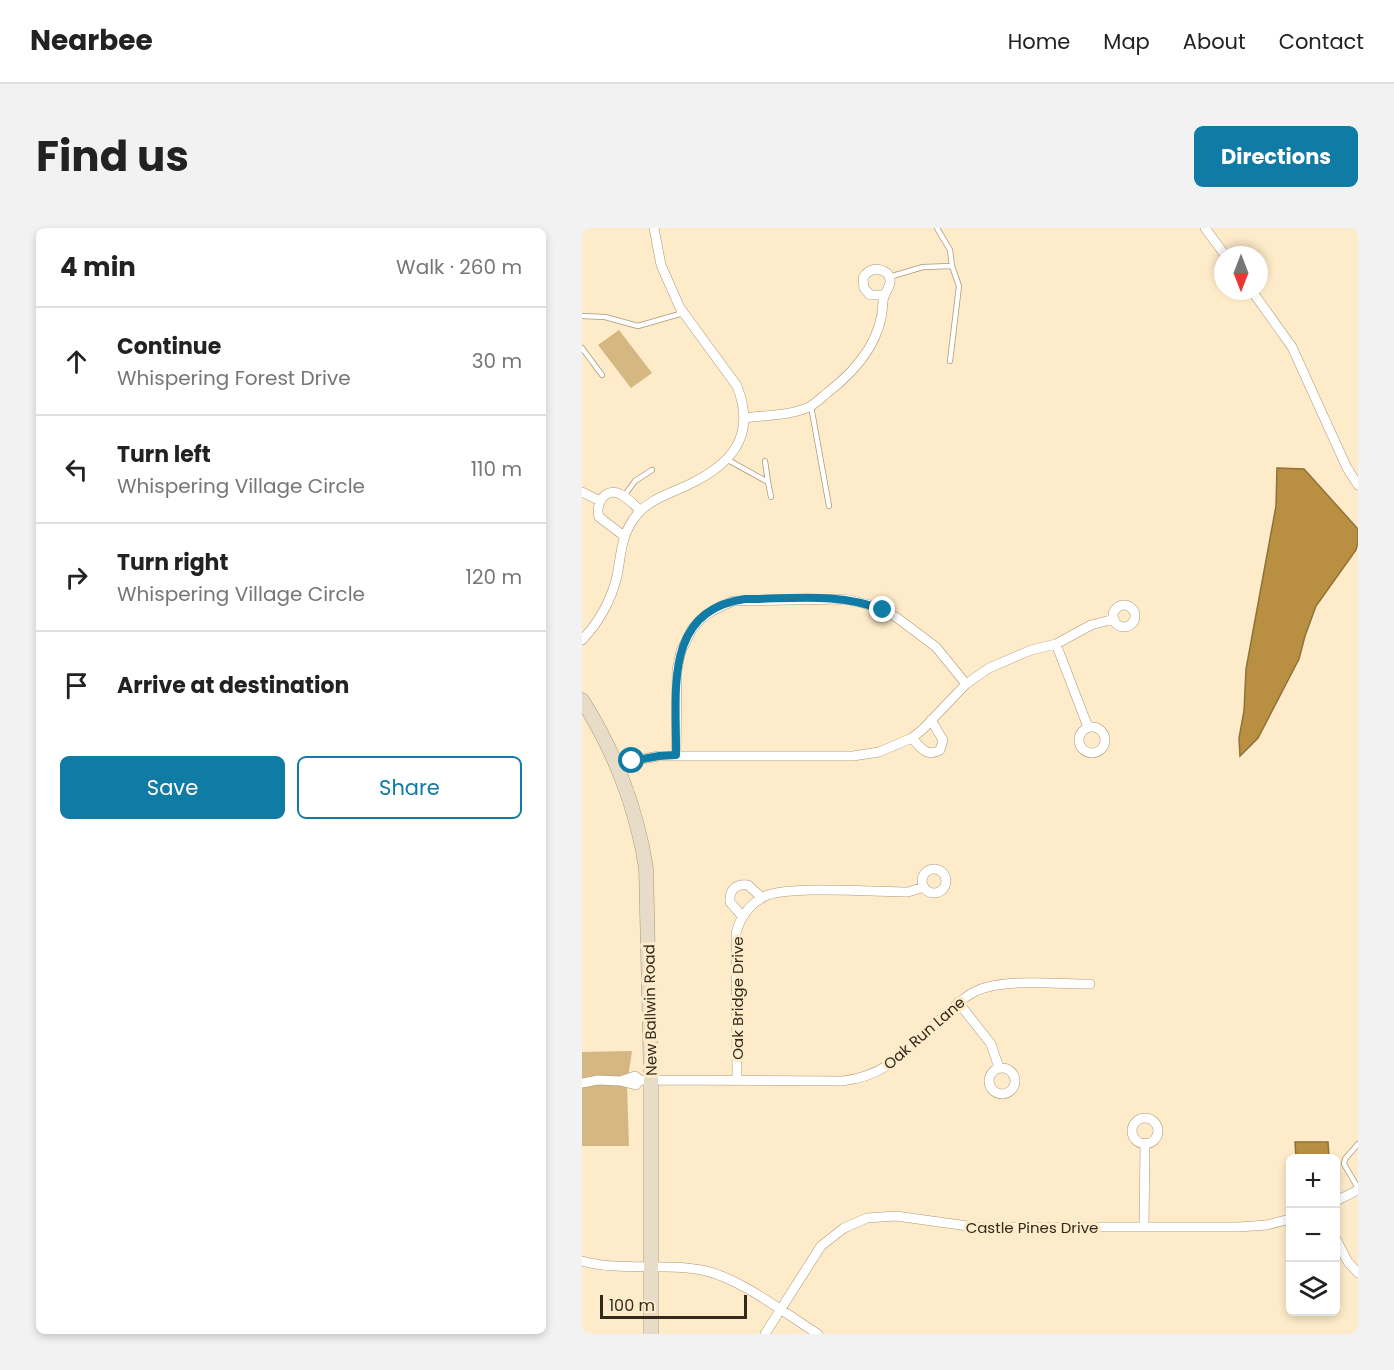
<!DOCTYPE html>
<html lang="en">
<head>
<meta charset="utf-8">
<style>
	:root { --surface:#fff; --page:#f2f2f2; --text:#222; --muted:#767676; --line:#e0e0e0; --accent:#107ba5 }
	body { margin:0; font-family:Poppins,sans-serif; background:var(--page); color:var(--text) }
	.controls { position:absolute; right:18px; bottom:18px; display:grid; overflow:hidden; border-radius:9px; box-shadow:0 3px 9px #0003 }
	.controls button { width:54px; height:54px; display:grid; place-items:center; padding:0; border:0; border-bottom:2px solid var(--line); background:var(--surface); color:var(--text); font:30px sans-serif }
	.compass { position:absolute; left:632px; top:18px; width:54px; height:54px; border-radius:50%; background:var(--surface); box-shadow:0 3px 9px #0003; rotate:180deg }
	.scale { position:absolute; left:18px; bottom:15px; width:147px; box-sizing:border-box; padding-left:6px; border:3px solid #30291c; border-top:0; font-size:16px; line-height:21px; white-space:nowrap; color:#30291c; -webkit-text-stroke:4px #feebc9; paint-order:stroke }
	.stop { position:absolute; width:18px; height:18px; margin:-14px; border:4px solid #107ba5; border-radius:50%; background:#fff }
	.stop.end { background:#107ba5; border-color:#fff; box-shadow:0 2px 6px #0008 }
	.list { margin:0; padding:0; list-style:none }
	h2 { display:flex; justify-content:space-between; align-items:center; height:78px; margin:0; padding:0 24px; font-size:26px }
	h2 small { font-size:20px; font-weight:400; color:var(--muted) }
	.list li { display:grid; grid-template-columns:39px 1fr auto; gap:18px; align-items:center; box-sizing:border-box; height:108px; padding:0 24px; border-top:2px solid var(--line) }
	.list b { display:block; font-size:22px; white-space:nowrap }
	.list p { margin:0; font-size:20px; white-space:nowrap; color:var(--muted) }
	.list em { font-size:20px; font-style:normal; color:var(--muted) }
	.actions { display:flex; gap:12px; padding:18px 24px }
	.actions a { flex:1; padding:14px 0; border:2px solid var(--accent); border-radius:9px; text-align:center; font-size:21px; color:var(--accent) }
	.actions .main { background:var(--accent); color:#fff }
	.icon { flex:none; width:33px; height:33px; fill:none; stroke:currentColor; stroke-width:2; stroke-linecap:round; stroke-linejoin:round }
	.map { position:relative; flex:none; width:776px; height:1106px; overflow:hidden; border-radius:9px }
	header { display:flex; align-items:center; gap:36px; box-sizing:border-box; height:84px; padding:0 30px; background:var(--surface); border-bottom:2px solid var(--line) }
	header strong { font-size:28px }
	nav { display:flex; gap:33px; margin-inline-start:auto; font-size:21px }
	.intro { display:flex; align-items:center; justify-content:space-between; box-sizing:border-box; height:144px; padding:0 36px }
	h1 { margin:0; font-size:42px }
	.button { padding:15px 27px; border-radius:9px; background:var(--accent); color:#fff; font-size:21px; font-weight:700 }
	main { display:flex; gap:36px; padding:0 36px }
	aside { flex:1; background:var(--surface); border-radius:9px; box-shadow:0 3px 9px #0003 }
	.map>svg:first-child { display:block }
	.green { fill:#d5b781 }
	.water { fill:#b99042; stroke:#907137; stroke-width:1.5 }
	.lines { fill:none; stroke-linecap:round; stroke-linejoin:round }
	.service-casing { stroke:#aa9878; stroke-width:6 }
	.minor-casing { stroke:#aa9878; stroke-width:10 }
	.secondary-casing { stroke:#aa9878; stroke-width:15 }
	.service { stroke:#fff; stroke-width:4.5 }
	.minor { stroke:#fff; stroke-width:9 }
	.secondary { stroke:#e7dcc8; stroke-width:14 }
	.route { stroke:#107ba5; stroke-width:8 }
	.labels { text-anchor:middle; dominant-baseline:central; stroke-width:6; stroke-linejoin:round; paint-order:stroke }
	.street-label { font-size:15px; fill:#30291c; stroke:#feebc9 }
</style>
</head>
<body>
<header>
<strong>Nearbee</strong>
<nav><a>Home</a><a>Map</a><a>About</a><a>Contact</a></nav>
</header>
<div class="intro"><h1>Find us</h1><a class="button">Directions</a></div>
<main>
<aside>
<h2>4 min<small>Walk · 260 m</small></h2>
<ul class="list">
<li><svg class="icon" aria-label="ahead" viewBox="0 0 24 24"><path d="M12 20V5M6 11l6-6 6 6"/></svg><div><b>Continue</b><p>Whispering Forest Drive</p></div><em>30 m</em></li>
<li><svg class="icon" aria-label="left" viewBox="0 0 24 24"><path d="M17 20v-9H6M10 6l-5 5 5 5"/></svg><div><b>Turn left</b><p>Whispering Village Circle</p></div><em>110 m</em></li>
<li><svg class="icon" aria-label="right" viewBox="0 0 24 24"><path d="M7 20v-9h11M14 6l5 5-5 5"/></svg><div><b>Turn right</b><p>Whispering Village Circle</p></div><em>120 m</em></li>
<li><svg class="icon" aria-label="arrive" viewBox="0 0 24 24"><path d="M6 21V4h12l-3 4 3 4H6"/></svg><div><b>Arrive at destination</b></div></li>
</ul>
<div class="actions"><a class="main">Save</a><a>Share</a></div>
</aside>
<div class="map">
<svg width="776" height="1106" viewBox="0 0 776 1106">
	<rect width="100%" height="100%" fill="#feebc9"/>
	<path class="green" d="M 37,102 L 70,145 L 49,160 L 16,117 Z
		M 50,823 L 45,856 L 47,918 L 0,918 L 0,824 Z"/>
	<path class="water" d="M 695,240 L 722,241 L 776,301 L 776,314 L 774,322 L 734,378 L 723,408 L 717,431 L 676,510 L 658,528 L 657,510 L 662,483 L 664,441 L 694,278 Z
		M 713,914 L 746,914 L 747,930 L 714,930 Z"/>
	<g class="lines">
		<g class="service-casing">
			<path id="service" d="M 307,49 L 341,39 L 370,38 L 368,22 L 355,0
				M 0,88 L 23,89 L 56,98 L 101,85
				M 0,120 L 20,147
				M 368,133 L 377,58 L 370,38
				M 229,178 L 247,278
				M 146,232 L 186,254 L 189,269
				M 183,233 L 186,254
				M 42,268 L 53,253 L 70,242
				M 776,916 L 763,931 L 762,936 L 776,960"/>
		</g>
		<g class="minor-casing">
			<path id="minor" d="M 623,0 L 643,27
				M 670,63 L 710,119 L 765,240 L 776,257
				M 163,190 C 184,187 207,188 227,179 C 233,176 239,170 245,165 C 275,142 300,113 301,74 C 301,62 314,57 305,45 C 296,39 287,40 281,50 L 282,60 L 288,67 L 301,67
				M 0,264 L 18,273
				M 42,308 L 17,289 C 13,276 23,259 38,266 C 45,269 52,277 58,282
				M531 388a11 11 0 1 1 22 0a11 11 0 1 1-22 0Z
				M 0,412 C 17,394 29,373 35,348 C 39,328 39,309 51,292 C 63,273 84,267 104,258 C 149,237 175,209 155,158 L 98,80 L 79,37 L 72,0
				M 474,416 L 506,499
				M497 512a13 13 0 1 1 26 0a13 13 0 1 1-26 0Z
				M 330,510 C 338,519 345,530 358,522 L 361,512 L 349,492
				M 94,527 L 95,442 L 99,423 L 110,401 L 120,390 L 130,383 L 151,373 L 263,371 L 288,377 L 314,389 L 354,419 L 384,456
				M 34,536 L 77,528 L 271,528 L 297,524 L 330,510 L 340,502 L 384,456 L 407,440 L 449,422 L 474,416 L 509,397 L 532,391
				M340 653a12 12 0 1 1 24 0a12 12 0 1 1-24 0Z
				M 160,688 L 148,674 C 147,662 154,655 166,657 L 180,670
				M 376,774 L 409,816 L 417,840
				M407 853a13 13 0 1 1 26 0a13 13 0 1 1-26 0Z
				M 38,853 L 53,848 L 58,852 L 260,853 C 307,848 328,819 362,788 C 372,779 381,769 394,763 C 422,750 476,756 508,756
				M 155,853 L 154,705 C 158,690 167,677 181,669 C 204,657 295,664 326,664 L 342,659
				M 0,855 L 16,852 L 38,853 L 54,857 L 58,852
				M550 903a13 13 0 1 1 26 0a13 13 0 1 1-26 0Z
				M 754,973 L 776,962
				M 562,999 L 563,915
				M 754,1011 L 766,1034 L 776,1045
				M 0,1033 C 41,1044 83,1034 124,1043 C 159,1051 204,1086 236,1106
				M 183,1106 L 239,1018 L 262,1000 L 285,990 L 314,988 L 393,999 L 656,999 L 685,997 L 708,991"/>
		</g>
		<g class="secondary-casing">
			<path id="secondary" d="M 0,472 C 32,522 55,581 64,640 L 69,852 L 69,1106"/>
		</g>
		<use href="#service" class="service"/>
		<use href="#minor" class="minor"/>
		<use href="#secondary" class="secondary"/>
	</g>
	<g class="lines">
		<path class="route" d="M 50,533 L 77,528 L 94,527 C 95,466 80,382 163,371 C 209,371 258,364 301,382"/>
	</g>
	<g class="labels">
		<g class="street-label">
			<text transform="translate(155 770) rotate(-90)">Oak Bridge Drive</text>
			<text transform="translate(68 782) rotate(-91)">New Ballwin Road</text>
			<text transform="translate(342 805) rotate(-41)">Oak Run Lane</text>
			<text x="450" y="999">Castle Pines Drive</text>
		</g>
	</g>
</svg>
<div class="controls">
<button>+</button>
<button>−</button>
<button><svg class="icon" aria-label="layers" viewBox="0 0 24 24"><path d="M12 4l9 5-9 5-9-5zM3 14l9 5 9-5"/></svg></button>
</div>
<svg class="compass" viewBox="-18 -18 36 36"><path d="M0-13l5 13h-10z" fill="#e53935"/><path d="M0 13l5-13h-10z" fill="#767676"/></svg>
<div class="scale">100 m</div>
<div class="stop" style="left:50px;top:533px"></div>
<div class="stop end" style="left:301px;top:382px"></div>
</div>
</main>
</body>
</html>
